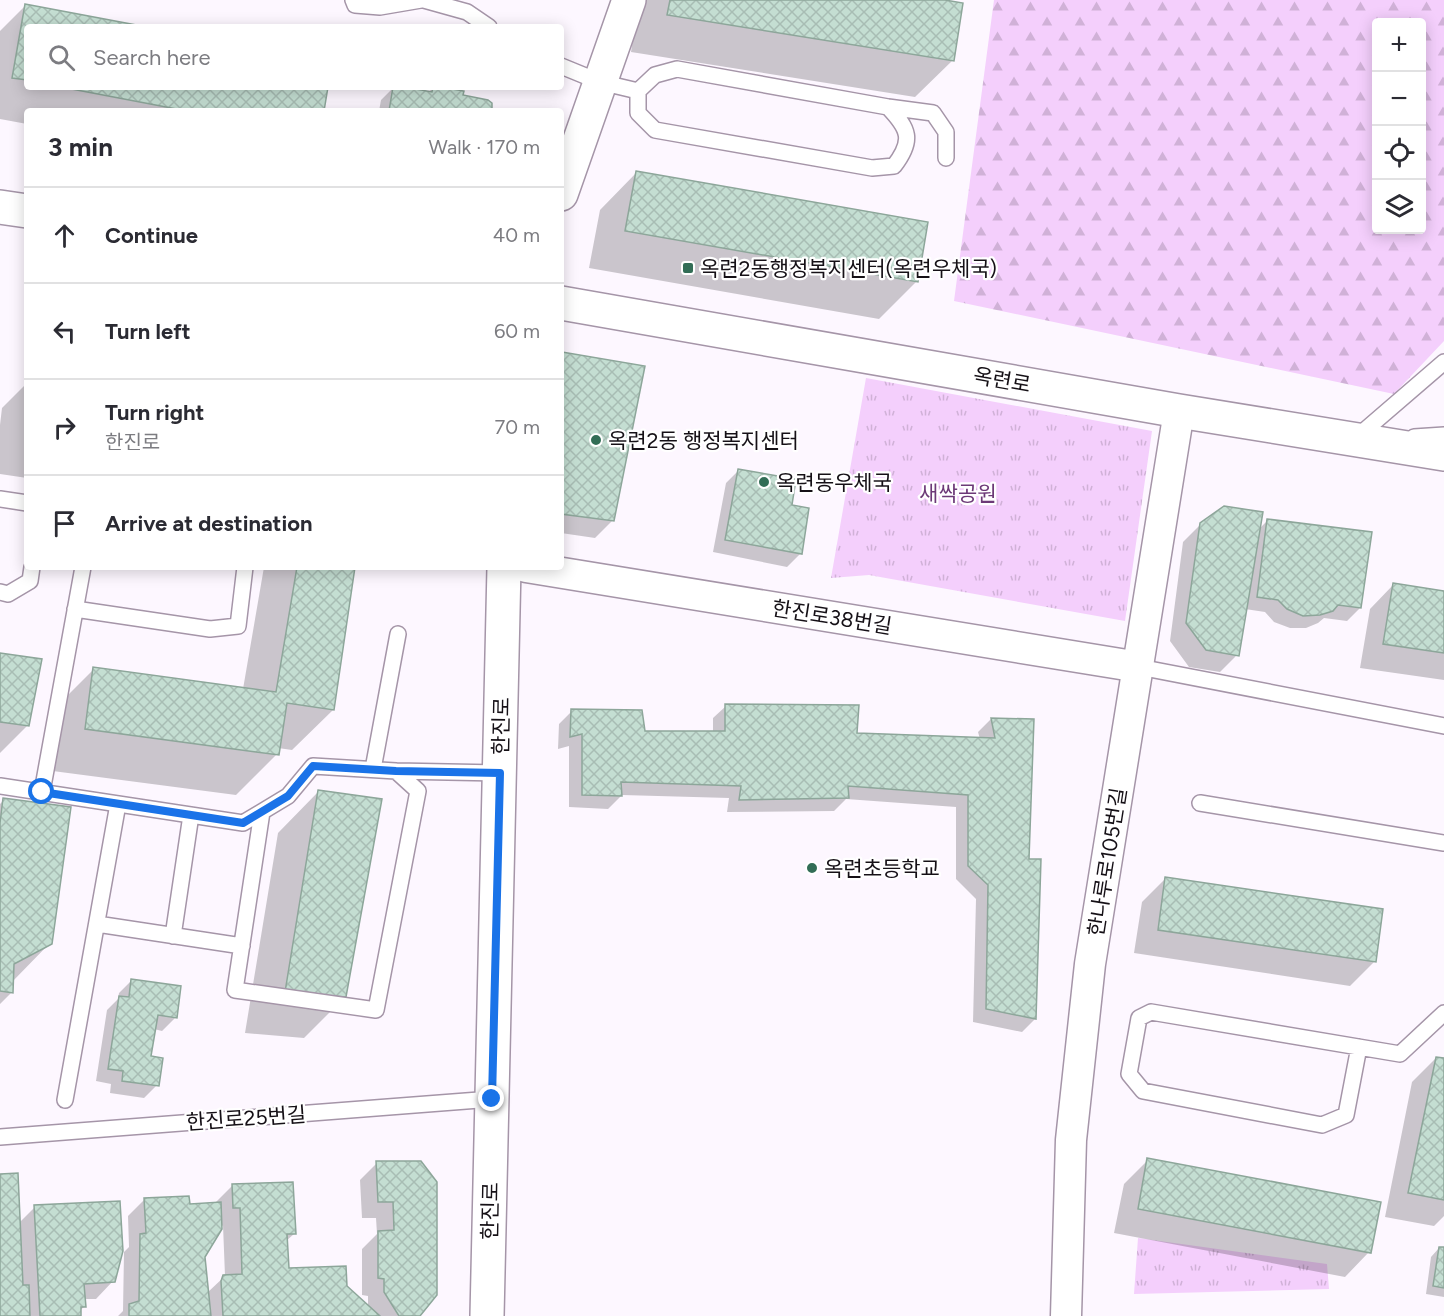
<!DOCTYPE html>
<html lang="en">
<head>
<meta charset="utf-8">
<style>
	:root { --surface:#fff; --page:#f2f2f3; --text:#2b2b33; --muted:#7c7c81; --line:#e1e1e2 }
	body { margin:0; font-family:Figtree,"Noto Sans KR",sans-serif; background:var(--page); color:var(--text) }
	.controls { position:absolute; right:18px; top:18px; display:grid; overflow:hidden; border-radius:6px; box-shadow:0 3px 15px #0003 }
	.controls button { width:54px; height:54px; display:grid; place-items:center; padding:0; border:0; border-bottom:2px solid var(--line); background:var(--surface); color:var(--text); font:30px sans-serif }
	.stop { position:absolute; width:18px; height:18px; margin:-14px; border:4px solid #1a73e8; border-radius:50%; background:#fff }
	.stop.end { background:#1a73e8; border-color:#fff; box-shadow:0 2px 6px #0008 }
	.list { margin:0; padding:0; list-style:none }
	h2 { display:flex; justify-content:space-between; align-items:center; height:78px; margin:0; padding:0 24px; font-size:26px }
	h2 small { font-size:20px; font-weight:400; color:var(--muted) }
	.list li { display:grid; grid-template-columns:39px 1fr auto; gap:18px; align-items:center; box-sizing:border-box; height:96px; padding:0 24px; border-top:2px solid var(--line) }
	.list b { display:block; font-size:22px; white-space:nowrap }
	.list p { margin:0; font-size:20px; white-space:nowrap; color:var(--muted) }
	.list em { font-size:20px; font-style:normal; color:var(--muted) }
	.icon { flex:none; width:33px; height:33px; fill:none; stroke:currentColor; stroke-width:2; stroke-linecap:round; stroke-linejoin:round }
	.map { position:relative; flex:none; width:1444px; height:1316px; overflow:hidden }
	.search { position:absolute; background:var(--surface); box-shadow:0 3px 15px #0003; left:24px; top:24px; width:540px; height:66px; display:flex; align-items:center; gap:15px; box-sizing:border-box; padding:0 21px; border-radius:6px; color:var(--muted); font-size:22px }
	.panel { position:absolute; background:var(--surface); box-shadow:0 3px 15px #0003; left:24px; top:108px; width:540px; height:462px; border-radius:6px }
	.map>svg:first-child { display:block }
	.forest { fill:url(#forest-firs); fill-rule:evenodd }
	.park { fill:url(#park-tufts) }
	.shadow { fill:#0003; fill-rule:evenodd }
	.building { fill:url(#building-cross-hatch); stroke:#8da69a; stroke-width:1.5 }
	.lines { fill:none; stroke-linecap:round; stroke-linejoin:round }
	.lane-casing { stroke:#a595a8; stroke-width:18 }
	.street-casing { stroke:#a595a8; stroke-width:33 }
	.secondary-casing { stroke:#a595a8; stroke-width:36 }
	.lane { stroke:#fff; stroke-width:15 }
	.street { stroke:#fff; stroke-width:30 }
	.secondary { stroke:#fff; stroke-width:33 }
	.route { stroke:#1a73e8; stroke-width:8 }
	.poi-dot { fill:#326d56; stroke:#fff; stroke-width:2 }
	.labels { text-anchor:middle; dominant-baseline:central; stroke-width:4.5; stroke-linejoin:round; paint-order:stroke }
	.poi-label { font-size:21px; fill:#151016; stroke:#fff; text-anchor:start }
	.street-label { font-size:21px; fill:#151016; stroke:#fff }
	.park-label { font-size:21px; fill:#6c3977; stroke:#fff }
</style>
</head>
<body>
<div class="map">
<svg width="1444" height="1316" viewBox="0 0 1444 1316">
	<defs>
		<pattern id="forest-firs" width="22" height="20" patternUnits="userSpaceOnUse" patternTransform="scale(1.5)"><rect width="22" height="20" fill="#f4cffc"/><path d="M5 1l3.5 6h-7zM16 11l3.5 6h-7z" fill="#d0b1d7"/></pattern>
		<pattern id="park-tufts" width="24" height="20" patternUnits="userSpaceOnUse" patternTransform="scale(1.5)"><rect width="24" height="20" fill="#f4cffc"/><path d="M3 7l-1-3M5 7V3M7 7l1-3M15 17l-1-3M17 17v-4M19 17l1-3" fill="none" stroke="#d0b1d7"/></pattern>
		<pattern id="building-cross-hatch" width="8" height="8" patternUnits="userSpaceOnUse" patternTransform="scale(1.5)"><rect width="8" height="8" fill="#c4ded2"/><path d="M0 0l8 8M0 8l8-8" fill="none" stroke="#a8bdb4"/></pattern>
	</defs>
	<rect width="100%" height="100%" fill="#fdf7ff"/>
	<path class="forest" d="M 994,0 L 1444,0 L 1444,341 L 1394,394 L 954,301 ZM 1376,22 L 1422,22 L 1422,230 L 1376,230 Z"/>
	<path class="park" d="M 866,378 L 1152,431 L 1125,621 L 869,575 L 831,578 Z
		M 1138,1238 L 1327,1264 L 1329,1289 L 1134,1294 Z"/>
	<path class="shadow" d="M 639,0 L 936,0 L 953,60 L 915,97 L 631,52 Z
		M 26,5 L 139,27 L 27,27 L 27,87 L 326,87 L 322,111 L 27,111 L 27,124 L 0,119 L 0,31 Z
		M 394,87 L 428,93 L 433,87 L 462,97 L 490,111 L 379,111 L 381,100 Z
		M 637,172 L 916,282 L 879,319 L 589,268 L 600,210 Z
		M 562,354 L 612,521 L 595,538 L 561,533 L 561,355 Z
		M 27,383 L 27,478 L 0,474 L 0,425 L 2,408 Z
		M 739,470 L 790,507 L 800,554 L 787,567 L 713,552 L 726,483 Z
		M 1268,520 L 1360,608 L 1347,621 L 1324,618 L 1318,623 L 1306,628 L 1290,628 L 1274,622 L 1265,612 L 1245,609 L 1237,655 L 1220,672 L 1189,667 L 1170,641 L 1183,542 L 1201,524 L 1258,530 Z
		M 264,567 L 353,567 L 333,710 L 292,750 L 278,748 L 277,754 L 236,795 L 45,770 L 53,710 L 94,669 L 243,689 Z
		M 1394,584 L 1444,592 L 1444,680 L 1360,668 L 1370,609 Z
		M 0,654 L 28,725 L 0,753 Z
		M 726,706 L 855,735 L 980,739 L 978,732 L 991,719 L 1032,720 L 1027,860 L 1040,860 L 1035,1019 L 1022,1032 L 973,1022 L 976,899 L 956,879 L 956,807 L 846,799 L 834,811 L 727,812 L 729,798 L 622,795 L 608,809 L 569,807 L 569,746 L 558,749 L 559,724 L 572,711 L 644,732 L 713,732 L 713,718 Z
		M 318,792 L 345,997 L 304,1038 L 245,1033 L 278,833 Z
		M 4,800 L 50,943 L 12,982 L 12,992 L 0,1004 L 0,804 Z
		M 1166,878 L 1374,962 L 1350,986 L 1134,953 L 1142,902 Z
		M 132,980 L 175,1018 L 162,1031 L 154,1029 L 150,1057 L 157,1085 L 144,1098 L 110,1093 L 111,1084 L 96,1081 L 107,1010 L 118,999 L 119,993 Z
		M 1436,1058 L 1444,1059 L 1444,1216 L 1434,1226 L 1385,1217 L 1412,1082 Z
		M 1148,1160 L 1369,1252 L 1345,1277 L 1114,1233 L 1124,1184 Z
		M 420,1162 L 418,1316 L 118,1316 L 123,1311 L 124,1252 L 129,1247 L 128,1216 L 145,1199 L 188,1205 L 215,1203 L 232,1186 L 294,1234 L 286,1241 L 288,1270 L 345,1287 L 368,1307 L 368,1296 L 362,1295 L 362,1249 L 377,1234 L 376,1218 L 362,1218 L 360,1180 L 377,1163 ZM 223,1225 L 225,1276 L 207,1293 L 203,1256 Z
		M 0,1175 L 19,1223 L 35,1207 L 113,1281 L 96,1299 L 84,1299 L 84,1307 L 79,1311 L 80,1316 L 0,1316 Z
		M 1439,1248 L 1444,1249 L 1444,1297 L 1426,1294 L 1431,1257 Z"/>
	<path class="building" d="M 670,0 L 945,0 L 963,3 L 954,61 L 667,15 Z
		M 25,4 L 147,27 L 27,27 L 27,80 L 12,78 Z
		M 61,87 L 328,87 L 324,111 L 187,111 Z
		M 393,87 L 404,87 L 432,92 L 433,87 L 440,87 L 464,91 L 463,95 L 488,100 L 492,103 L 492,111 L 389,111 Z
		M 636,171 L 928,222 L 918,282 L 625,231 Z
		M 562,352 L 645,366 L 614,521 L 561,514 Z
		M 738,469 L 796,479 L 792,505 L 809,508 L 802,554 L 725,540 Z
		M 1224,506 L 1263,512 L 1239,656 L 1206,650 L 1186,623 L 1200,523 Z
		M 1267,519 L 1372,532 L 1361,608 L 1338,605 L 1333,611 L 1320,615 L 1303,616 L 1287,609 L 1278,600 L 1257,597 Z
		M 297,567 L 355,567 L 334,710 L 287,703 L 279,755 L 85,729 L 93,667 L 276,692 Z
		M 1393,583 L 1444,591 L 1444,653 L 1383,644 Z
		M 0,653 L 42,659 L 29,726 L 0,722 Z
		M 725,704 L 859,705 L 857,733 L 995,738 L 991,718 L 1034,719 L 1029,859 L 1041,859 L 1036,1019 L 986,1009 L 988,885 L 968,866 L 968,795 L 848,786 L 849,798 L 739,800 L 741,786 L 621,782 L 622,796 L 582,795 L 582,734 L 570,737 L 571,709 L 642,710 L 645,731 L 725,731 Z
		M 318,790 L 382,799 L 346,997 L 285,992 Z
		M 3,798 L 71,807 L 52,944 L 14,964 L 13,993 L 0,991 L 0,823 Z
		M 1165,877 L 1383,909 L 1376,962 L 1158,930 Z
		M 131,979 L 181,986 L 177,1018 L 158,1015 L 151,1056 L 163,1058 L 159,1086 L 122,1081 L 123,1071 L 108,1069 L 119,996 L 129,997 Z
		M 1436,1057 L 1444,1058 L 1444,1200 L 1408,1193 Z
		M 1147,1158 L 1381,1202 L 1371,1253 L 1138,1209 Z
		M 376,1161 L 421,1161 L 437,1182 L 437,1295 L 420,1316 L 399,1316 L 384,1292 L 384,1279 L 378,1278 L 378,1231 L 394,1230 L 393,1202 L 378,1202 Z
		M 18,1173 L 23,1285 L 29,1285 L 30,1316 L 0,1316 L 0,1174 Z
		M 293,1182 L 296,1234 L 287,1234 L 289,1268 L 346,1266 L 347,1286 L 380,1316 L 223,1316 L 221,1281 L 223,1275 L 242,1274 L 240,1208 L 233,1208 L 232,1184 Z
		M 189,1196 L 190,1204 L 221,1202 L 222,1229 L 205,1257 L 211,1316 L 129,1316 L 129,1304 L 139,1301 L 140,1234 L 146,1233 L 144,1198 Z
		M 120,1201 L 123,1251 L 115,1282 L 84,1284 L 86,1307 L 81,1307 L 81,1316 L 40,1316 L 34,1205 Z
		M 1439,1247 L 1444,1247 L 1444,1288 L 1433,1286 Z"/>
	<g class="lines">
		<g class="lane-casing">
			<path id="lane" d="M 353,0 L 355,5 L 380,7 L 421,0
				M 424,0 L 467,12 L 489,27
				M 561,66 L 600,82 L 638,91 L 655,75 L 677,69 L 888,107 L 933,113 L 946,132 L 946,158
				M 638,91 L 638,113 L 655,130 L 872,168 L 894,166 C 914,140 909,129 888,107
				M 1357,437 L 1444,362
				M 1414,437 L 1444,435
				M 0,499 L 27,503
				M 0,592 L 8,594 L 30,581 L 32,567
				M 75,609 L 210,629 L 238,626 L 245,567
				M 1139,667 L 1444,726
				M 373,769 L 398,634
				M 396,771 L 500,773
				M 0,786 L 243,823 L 288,796 L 313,766 L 396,771 L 418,791 L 376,1010 L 235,990 L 262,812
				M 42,792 L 83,567
				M 1200,803 L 1444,843
				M 97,924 L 242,946
				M 173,936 L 191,815
				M 1359,1047 L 1346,1115 L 1322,1125 L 1143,1091 L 1129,1074 L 1139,1018 L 1151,1012 L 1400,1054 L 1444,1013
				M 65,1100 L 118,804
				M 0,1137 L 492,1099"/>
		</g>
		<g class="street-casing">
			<path id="street" d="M 526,567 L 1139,667
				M 1066,1316 L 1071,1140 L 1090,964 L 1179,411"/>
		</g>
		<g class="secondary-casing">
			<path id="secondary" d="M 561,194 L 629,0
				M 0,207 L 27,211
				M 561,303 L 1179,411 L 1444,454
				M 487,1316 L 504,567"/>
		</g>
		<use href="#lane" class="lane"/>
		<use href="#street" class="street"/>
		<use href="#secondary" class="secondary"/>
	</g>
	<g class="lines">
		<path class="route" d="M 42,792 L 243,823 L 288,796 L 313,766 L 396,771 L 500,773 L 492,1099"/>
	</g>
	<g class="poi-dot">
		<rect x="682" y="262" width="12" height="12" rx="3"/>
		<circle cx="596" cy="440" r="6"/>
		<circle cx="764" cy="482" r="6"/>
		<circle cx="812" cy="868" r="6"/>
	</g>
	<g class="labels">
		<g class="poi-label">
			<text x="700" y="268">옥련2동행정복지센터(옥련우체국)</text>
			<text x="608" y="440">옥련2동 행정복지센터</text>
			<text x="776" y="482">옥련동우체국</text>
			<text x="824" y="868">옥련초등학교</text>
		</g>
		<g class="street-label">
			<text transform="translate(1002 380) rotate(10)">옥련로</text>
			<text transform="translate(832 617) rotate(9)">한진로38번길</text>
			<text transform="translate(501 726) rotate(-89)">한진로</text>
			<text transform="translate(1107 862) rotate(-81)">한나루로105번길</text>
			<text transform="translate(246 1118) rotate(-4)">한진로25번길</text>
			<text transform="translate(490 1211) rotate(-89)">한진로</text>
		</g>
		<g class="park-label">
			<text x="958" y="493">새싹공원</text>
		</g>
	</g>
</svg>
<div class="controls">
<button>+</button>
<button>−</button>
<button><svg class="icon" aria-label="locate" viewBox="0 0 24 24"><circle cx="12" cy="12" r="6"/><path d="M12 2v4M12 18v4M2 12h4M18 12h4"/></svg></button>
<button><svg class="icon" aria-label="layers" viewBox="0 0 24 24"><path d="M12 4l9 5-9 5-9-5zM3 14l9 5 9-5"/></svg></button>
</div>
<div class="stop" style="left:42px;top:792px"></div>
<div class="stop end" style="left:492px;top:1099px"></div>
<div class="search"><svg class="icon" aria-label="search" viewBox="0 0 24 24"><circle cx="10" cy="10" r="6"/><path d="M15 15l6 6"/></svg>Search here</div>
<section class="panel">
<h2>3 min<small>Walk · 170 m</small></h2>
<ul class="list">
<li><svg class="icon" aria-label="ahead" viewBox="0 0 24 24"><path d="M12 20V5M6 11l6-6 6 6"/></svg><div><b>Continue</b></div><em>40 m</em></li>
<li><svg class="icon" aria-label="left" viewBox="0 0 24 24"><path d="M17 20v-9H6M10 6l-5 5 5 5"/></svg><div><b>Turn left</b></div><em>60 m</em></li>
<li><svg class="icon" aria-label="right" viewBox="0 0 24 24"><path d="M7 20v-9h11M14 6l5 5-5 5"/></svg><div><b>Turn right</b><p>한진로</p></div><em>70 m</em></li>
<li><svg class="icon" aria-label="arrive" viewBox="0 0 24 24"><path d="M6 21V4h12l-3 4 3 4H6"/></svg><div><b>Arrive at destination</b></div></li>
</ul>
</section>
</div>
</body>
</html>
